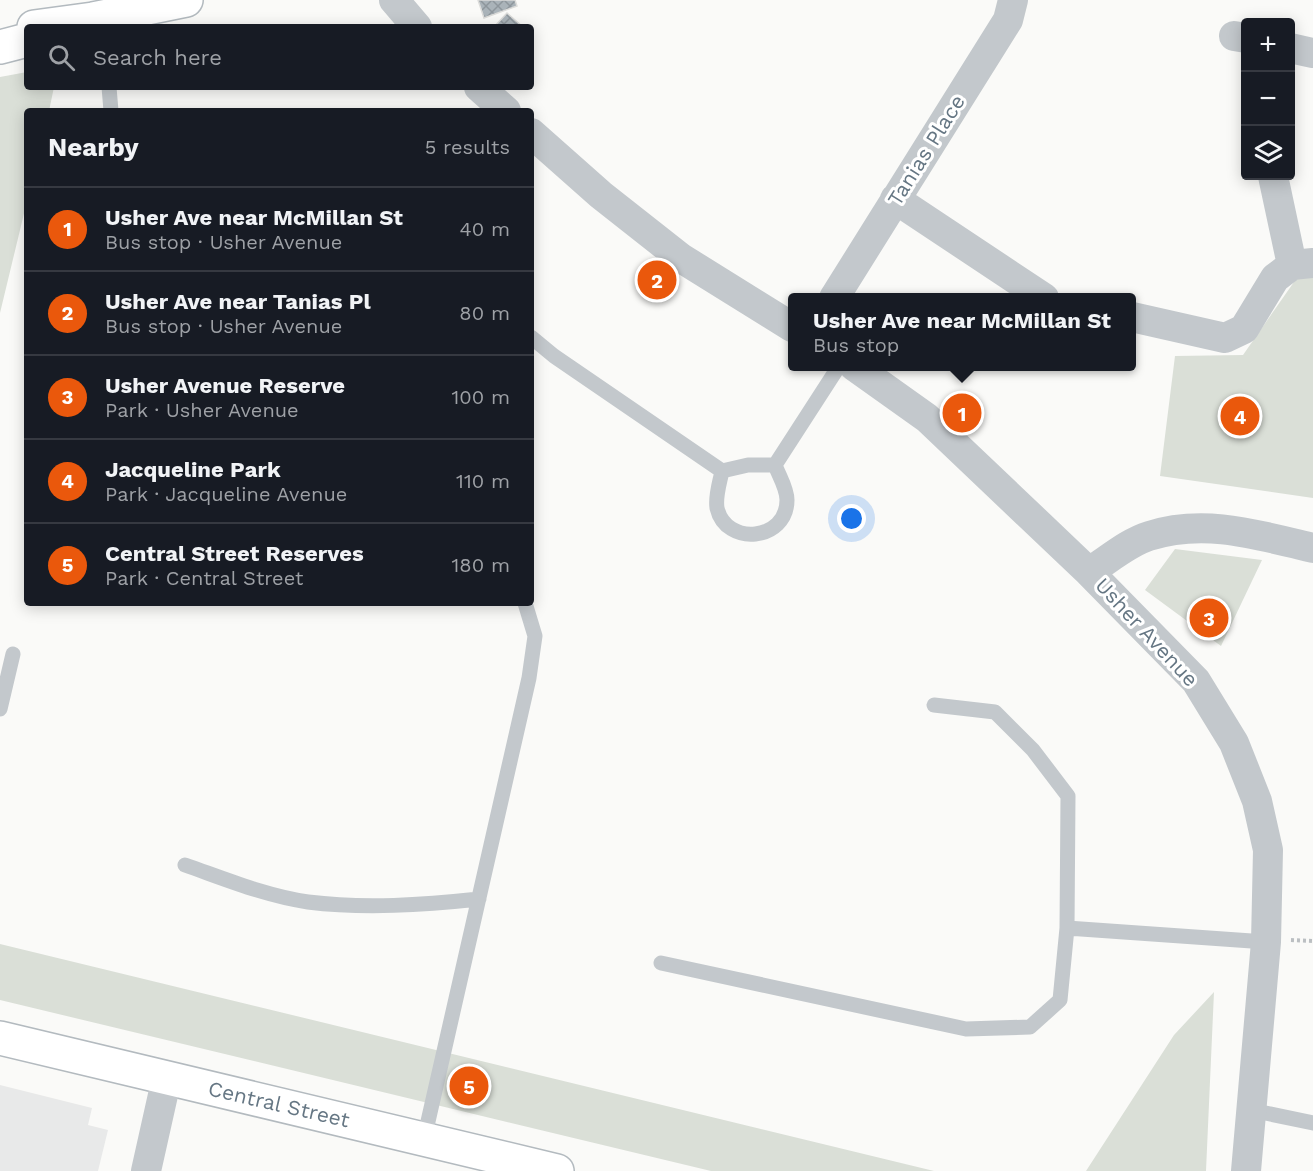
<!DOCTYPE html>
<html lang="en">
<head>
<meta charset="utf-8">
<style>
	:root { --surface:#171b24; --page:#242831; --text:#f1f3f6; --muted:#9ea1a6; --line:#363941; --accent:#ea580c }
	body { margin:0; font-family:"Work Sans",sans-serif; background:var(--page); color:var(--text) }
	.controls { position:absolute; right:18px; top:18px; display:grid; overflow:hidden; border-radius:6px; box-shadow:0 3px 15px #0003 }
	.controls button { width:54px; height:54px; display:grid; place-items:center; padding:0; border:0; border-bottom:2px solid var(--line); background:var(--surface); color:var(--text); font:30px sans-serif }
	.you { position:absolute; left:852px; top:519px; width:21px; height:21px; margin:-15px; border:4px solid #fff; border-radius:50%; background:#1a73e8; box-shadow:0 0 0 9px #1a73e833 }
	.badge { display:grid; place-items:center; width:39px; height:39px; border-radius:50%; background:var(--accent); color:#fff; font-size:20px; font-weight:700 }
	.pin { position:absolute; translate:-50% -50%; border:3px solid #fff; box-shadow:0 2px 6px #0006 }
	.popup { position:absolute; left:788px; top:293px; width:348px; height:78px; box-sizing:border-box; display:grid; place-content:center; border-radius:6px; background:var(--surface); filter:drop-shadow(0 2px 4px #0005); font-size:20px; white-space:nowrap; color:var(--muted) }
	.popup b { font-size:22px; color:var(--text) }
	.popup::after { content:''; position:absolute; left:50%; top:100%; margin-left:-12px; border:12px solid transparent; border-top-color:var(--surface) }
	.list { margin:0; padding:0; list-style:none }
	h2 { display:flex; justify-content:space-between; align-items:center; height:78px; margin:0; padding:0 24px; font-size:26px }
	h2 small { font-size:20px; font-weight:400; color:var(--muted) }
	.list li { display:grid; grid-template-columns:39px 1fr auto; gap:18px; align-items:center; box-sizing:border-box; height:84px; padding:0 24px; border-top:2px solid var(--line) }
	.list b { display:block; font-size:22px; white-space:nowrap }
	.list p { margin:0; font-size:20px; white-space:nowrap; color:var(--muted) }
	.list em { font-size:20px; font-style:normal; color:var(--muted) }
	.icon { flex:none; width:33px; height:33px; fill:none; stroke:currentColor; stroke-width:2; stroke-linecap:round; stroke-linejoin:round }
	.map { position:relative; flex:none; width:1313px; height:1171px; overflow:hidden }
	.search { position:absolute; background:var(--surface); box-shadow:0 3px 15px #0003; left:24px; top:24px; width:510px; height:66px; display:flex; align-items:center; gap:15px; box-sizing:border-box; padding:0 21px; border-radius:6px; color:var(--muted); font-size:22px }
	.panel { position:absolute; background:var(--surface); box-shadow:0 3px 15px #0003; left:24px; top:108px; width:510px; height:498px; border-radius:6px }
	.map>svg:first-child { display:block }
	.built { fill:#e8e9e9 }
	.green { fill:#dadfd7 }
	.building { fill:url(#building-cross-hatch); stroke:#dcdcda; stroke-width:1.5 }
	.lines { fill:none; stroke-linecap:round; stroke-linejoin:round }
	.secondary-casing { stroke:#b3babf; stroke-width:36 }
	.path { stroke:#bbbfc2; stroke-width:4; stroke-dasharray:3 3; stroke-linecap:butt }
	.lane { stroke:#c3c8cc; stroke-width:15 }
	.street { stroke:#c3c8cc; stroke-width:30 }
	.secondary { stroke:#fff; stroke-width:33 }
	.labels { text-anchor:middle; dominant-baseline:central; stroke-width:6; stroke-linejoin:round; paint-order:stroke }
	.street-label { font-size:21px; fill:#657683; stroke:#fff }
</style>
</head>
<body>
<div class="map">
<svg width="1313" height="1171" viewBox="0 0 1313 1171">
	<defs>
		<pattern id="building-cross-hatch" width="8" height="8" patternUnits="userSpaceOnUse" patternTransform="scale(1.5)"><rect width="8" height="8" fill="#aab3b9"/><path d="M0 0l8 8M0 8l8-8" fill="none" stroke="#8e969c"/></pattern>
	</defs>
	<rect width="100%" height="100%" fill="#fafaf8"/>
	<path class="built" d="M 0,1085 L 92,1108 L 88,1125 L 108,1130 L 98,1171 L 0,1171 Z"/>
	<path class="green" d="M 27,72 L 27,87 L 54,87 L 49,111 L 27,111 L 27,201 L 0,313 L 0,77 Z
		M 1308,262 L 1313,263 L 1313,498 L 1160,476 L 1175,356 L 1243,355 Z
		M 1175,549 L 1262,560 L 1221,646 L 1145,590 Z
		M 0,944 L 934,1171 L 711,1171 L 0,1000 Z
		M 1214,992 L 1206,1171 L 1086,1171 L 1174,1035 Z"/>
	<path class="building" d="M 478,0 L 515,0 L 517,6 L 484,18 Z
		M 507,13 L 523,27 L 494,27 Z"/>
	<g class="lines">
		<g class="secondary-casing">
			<path id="secondary" d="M 34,27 L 93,19 L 186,0
				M 0,47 L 27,40
				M 0,1038 L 557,1171"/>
		</g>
		<path class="path" d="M 1291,940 L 1313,941"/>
		<path class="lane" d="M 109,87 L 111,111
			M 531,337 L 554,356 L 722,471 L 748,465 L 775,465
			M 722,471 C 720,482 715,496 717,508 C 726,547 787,541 787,500 C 787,488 779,476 775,465 L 839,366
			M 0,709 L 13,654
			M 185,865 C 225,879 266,896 308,902 C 365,909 423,905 479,899
			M 1067,928 L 1266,942
			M 661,963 L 966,1029 L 1030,1027 L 1060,1000 L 1067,928 L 1068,796 L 1033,750 L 995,712 L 934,705
			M 1251,1110 L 1313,1123
			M 424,1139 L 529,678 L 535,636 L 525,603"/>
		<path class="street" d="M 394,0 L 417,27
			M 1234,36 L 1246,38
			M 1290,48 L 1313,53
			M 479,87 L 506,111
			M 531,133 L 601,195 L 681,258 L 792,327
			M 1273,176 L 1292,265
			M 895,199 L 1044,298
			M 834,298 L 1008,20 L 1013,0
			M 1132,317 L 1225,338 L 1244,329 L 1275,278 L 1292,265 L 1313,263
			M 854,366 L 927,418 L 1089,572 L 1196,681 L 1234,743 L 1257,801 L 1268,850 L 1266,942 L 1246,1171
			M 1089,572 C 1108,560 1129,542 1149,536 C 1205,518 1258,535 1313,548
			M 146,1171 L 167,1077"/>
		<use href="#secondary" class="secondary"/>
	</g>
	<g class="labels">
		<g class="street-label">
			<text transform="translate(926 150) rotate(-58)">Tanias Place</text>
			<text transform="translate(1147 632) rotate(47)">Usher Avenue</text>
			<text transform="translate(279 1104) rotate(13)">Central Street</text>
		</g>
	</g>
</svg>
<div class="controls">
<button>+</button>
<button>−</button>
<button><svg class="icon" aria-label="layers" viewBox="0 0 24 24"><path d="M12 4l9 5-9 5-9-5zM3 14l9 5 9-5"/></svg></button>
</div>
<div class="you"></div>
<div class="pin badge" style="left:962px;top:413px">1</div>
<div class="popup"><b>Usher Ave near McMillan St</b>Bus stop</div>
<div class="pin badge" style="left:657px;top:280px">2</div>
<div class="pin badge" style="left:1209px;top:618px">3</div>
<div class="pin badge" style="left:1240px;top:416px">4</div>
<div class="pin badge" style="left:469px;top:1086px">5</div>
<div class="search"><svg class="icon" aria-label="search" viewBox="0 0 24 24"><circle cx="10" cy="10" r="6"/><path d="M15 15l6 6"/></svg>Search here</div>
<section class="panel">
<h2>Nearby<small>5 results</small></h2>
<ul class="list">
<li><span class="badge">1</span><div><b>Usher Ave near McMillan St</b><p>Bus stop · Usher Avenue</p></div><em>40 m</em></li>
<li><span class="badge">2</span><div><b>Usher Ave near Tanias Pl</b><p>Bus stop · Usher Avenue</p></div><em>80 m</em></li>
<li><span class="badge">3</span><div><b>Usher Avenue Reserve</b><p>Park · Usher Avenue</p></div><em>100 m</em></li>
<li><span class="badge">4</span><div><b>Jacqueline Park</b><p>Park · Jacqueline Avenue</p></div><em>110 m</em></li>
<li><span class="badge">5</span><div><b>Central Street Reserves</b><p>Park · Central Street</p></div><em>180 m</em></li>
</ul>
</section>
</div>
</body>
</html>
